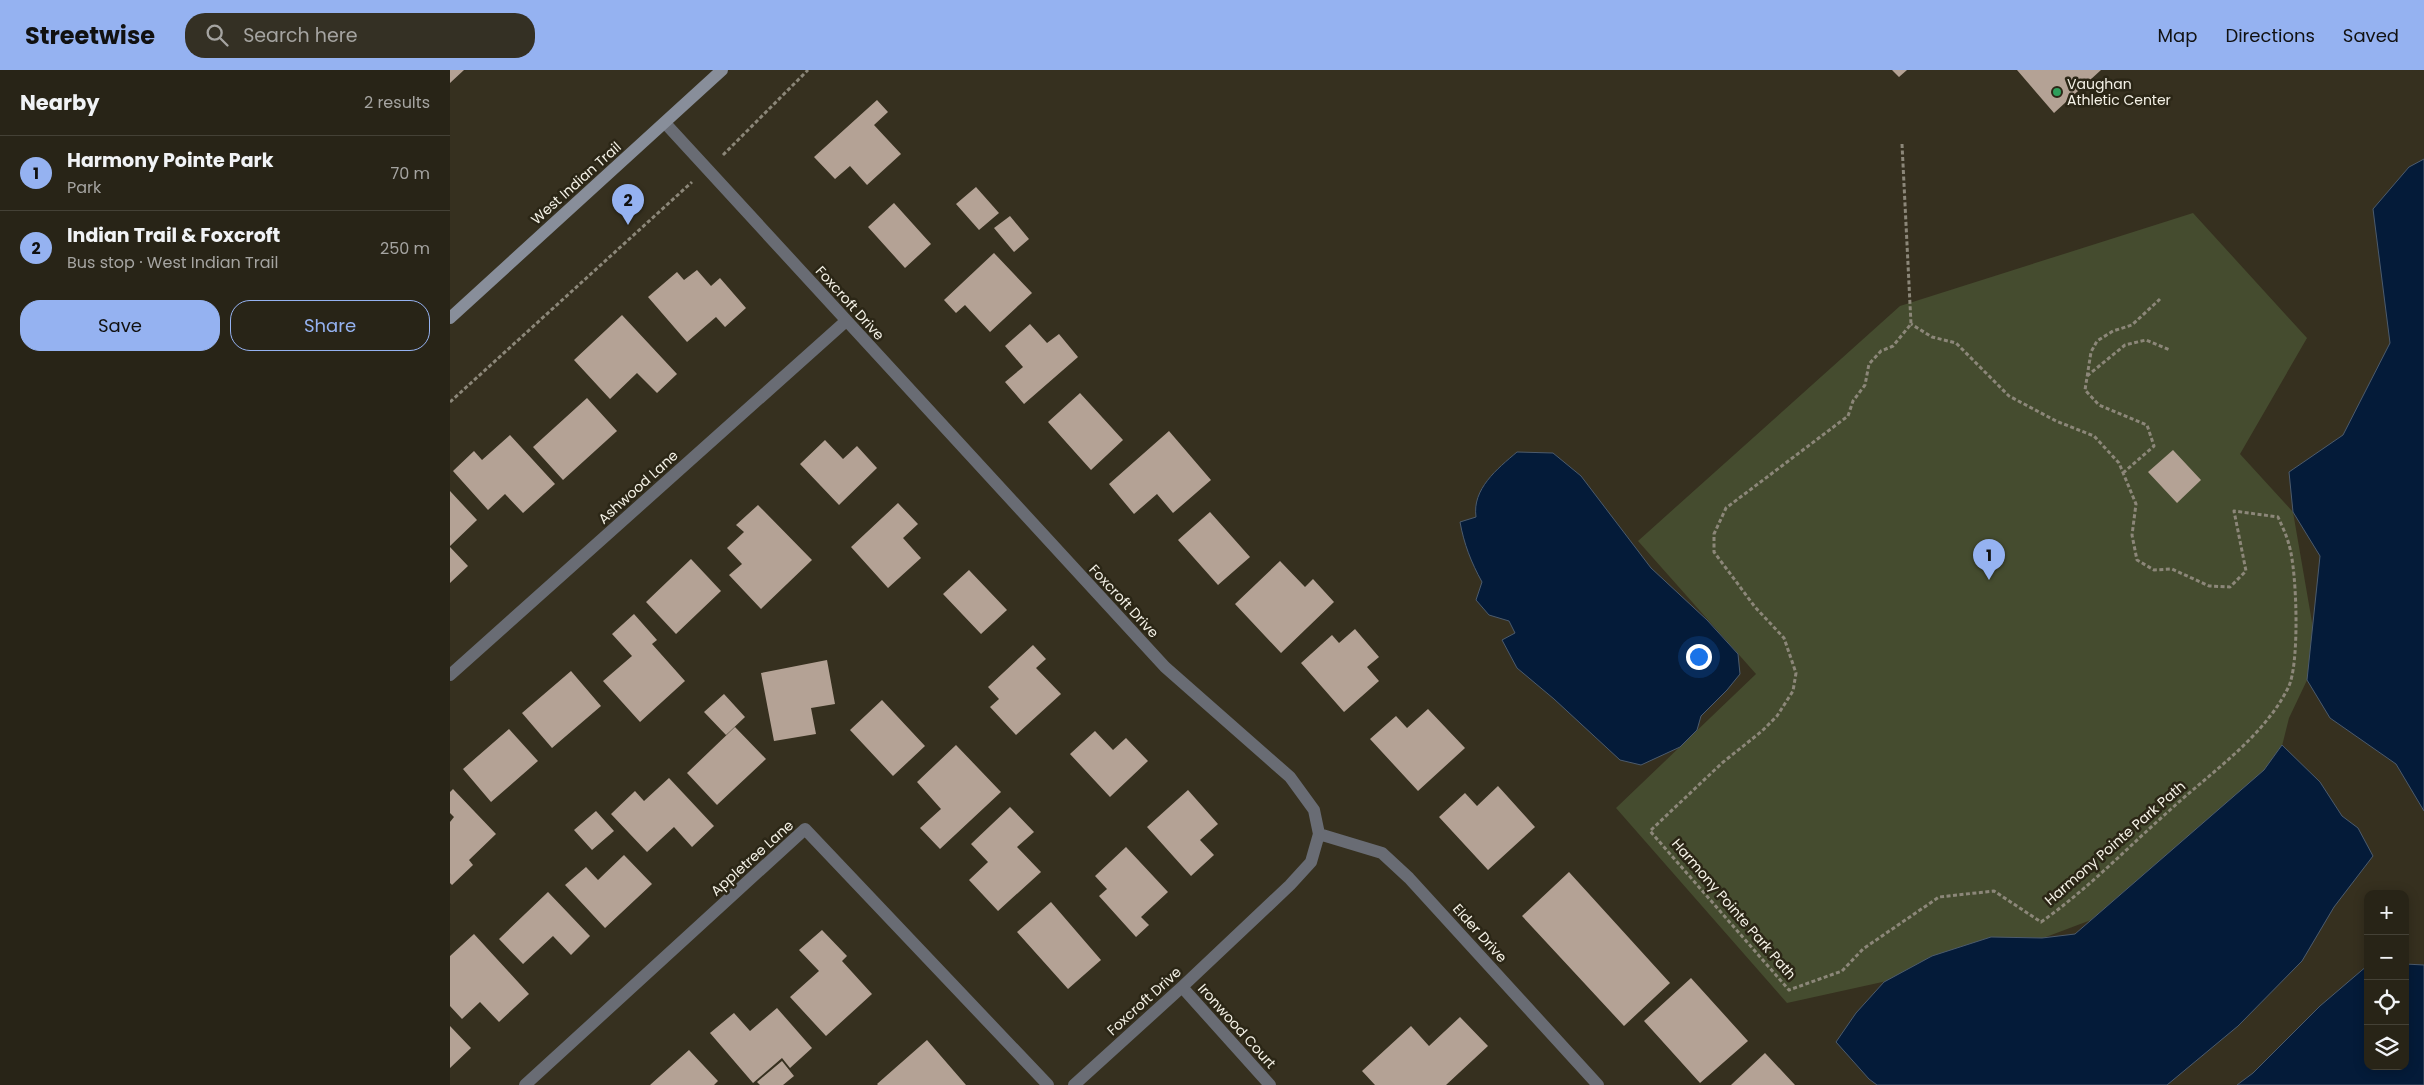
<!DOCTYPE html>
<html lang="en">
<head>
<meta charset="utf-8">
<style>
	:root { --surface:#282417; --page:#343024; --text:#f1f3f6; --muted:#a5a4a1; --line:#444136; --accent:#95b2f1 }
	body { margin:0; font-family:Poppins,sans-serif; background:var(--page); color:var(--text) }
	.controls { position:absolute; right:15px; bottom:15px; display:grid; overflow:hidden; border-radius:10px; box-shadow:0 2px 12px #0003 }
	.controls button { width:45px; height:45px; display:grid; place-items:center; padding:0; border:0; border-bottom:1px solid var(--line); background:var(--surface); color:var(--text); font:25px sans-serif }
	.you { position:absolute; left:1248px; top:586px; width:18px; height:18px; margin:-12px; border:4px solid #fff; border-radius:50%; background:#1a73e8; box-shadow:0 0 0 8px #1a73e833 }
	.badge { display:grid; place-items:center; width:32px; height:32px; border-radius:50%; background:var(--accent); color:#111; font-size:16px; font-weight:700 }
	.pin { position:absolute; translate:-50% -41px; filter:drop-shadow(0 1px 2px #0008) }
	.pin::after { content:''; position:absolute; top:26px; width:18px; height:15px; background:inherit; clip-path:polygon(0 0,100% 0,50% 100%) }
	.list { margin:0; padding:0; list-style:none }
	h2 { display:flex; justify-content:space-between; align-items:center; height:65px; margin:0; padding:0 20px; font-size:21px }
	h2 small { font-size:16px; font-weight:400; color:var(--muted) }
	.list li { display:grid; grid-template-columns:32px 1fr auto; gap:15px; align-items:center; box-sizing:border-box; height:75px; padding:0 20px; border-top:1px solid var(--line) }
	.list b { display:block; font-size:19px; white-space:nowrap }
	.list p { margin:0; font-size:16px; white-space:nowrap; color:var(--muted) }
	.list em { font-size:16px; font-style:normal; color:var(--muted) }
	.actions { display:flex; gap:10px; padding:15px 20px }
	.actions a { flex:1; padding:11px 0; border:1px solid var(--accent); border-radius:20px; text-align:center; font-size:18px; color:var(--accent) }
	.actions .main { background:var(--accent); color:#111 }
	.icon { flex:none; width:28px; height:28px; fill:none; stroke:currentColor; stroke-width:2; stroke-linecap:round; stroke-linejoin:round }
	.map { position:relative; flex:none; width:1974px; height:1015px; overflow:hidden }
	header { display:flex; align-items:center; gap:30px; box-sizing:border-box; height:70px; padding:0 25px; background:var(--accent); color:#111 }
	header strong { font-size:24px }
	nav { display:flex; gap:28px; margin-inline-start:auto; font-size:18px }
	.search { width:350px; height:45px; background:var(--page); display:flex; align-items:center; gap:12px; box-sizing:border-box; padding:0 18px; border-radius:20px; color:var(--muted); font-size:19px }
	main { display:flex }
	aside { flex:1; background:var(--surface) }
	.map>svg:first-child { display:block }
	.green { fill:#454c2f }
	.water { fill:#041b39; stroke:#4c5b6d }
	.building { fill:#b4a295 }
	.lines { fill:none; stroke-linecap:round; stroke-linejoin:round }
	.path { stroke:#8c8779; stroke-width:3; stroke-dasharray:4 2.5; stroke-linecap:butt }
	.minor { stroke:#696c74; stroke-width:12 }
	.secondary { stroke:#888e9a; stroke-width:12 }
	.leisure-dot { fill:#2e9e5b; stroke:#2b2616; stroke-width:2 }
	.labels { text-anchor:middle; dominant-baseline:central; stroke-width:5; stroke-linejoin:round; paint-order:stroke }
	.poi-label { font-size:14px; fill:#f4f1e6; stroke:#2b2616; text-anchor:start }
	.street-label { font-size:14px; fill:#f4f1e6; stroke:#2b2616 }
</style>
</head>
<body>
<header>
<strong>Streetwise</strong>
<div class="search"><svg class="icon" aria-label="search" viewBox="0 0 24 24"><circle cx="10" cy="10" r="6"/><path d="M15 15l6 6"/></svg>Search here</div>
<nav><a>Map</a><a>Directions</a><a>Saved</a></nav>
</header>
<main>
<aside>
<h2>Nearby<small>2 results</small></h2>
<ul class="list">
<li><span class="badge">1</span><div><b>Harmony Pointe Park</b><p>Park</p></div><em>70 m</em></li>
<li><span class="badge">2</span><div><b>Indian Trail &amp; Foxcroft</b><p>Bus stop · West Indian Trail</p></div><em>250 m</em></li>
</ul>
<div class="actions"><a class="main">Save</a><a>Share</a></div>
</aside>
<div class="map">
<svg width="1974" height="1015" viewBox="0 0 1974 1015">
	<rect width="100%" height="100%" fill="#36301f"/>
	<path class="green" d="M 1743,143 L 1857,268 L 1790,384 L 1843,442 L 1868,587 L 1839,648 L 1829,688 L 1641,850 L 1537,889 L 1337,933 L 1166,738 L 1306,604 L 1188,471 L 1450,236 Z"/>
	<path class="water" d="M 1974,89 L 1974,741 L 1946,694 L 1880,648 L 1857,610 L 1870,486 L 1843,442 L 1839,402 L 1893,365 L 1940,273 L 1923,139 L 1959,97 Z
		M 1067,382 L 1103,383 L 1131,406 L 1201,498 L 1257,550 L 1288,584 L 1290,604 L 1277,620 L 1251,646 L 1247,660 L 1230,677 L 1191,695 L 1170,690 L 1104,629 L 1067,598 L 1052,570 L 1065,563 L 1059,551 L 1039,545 L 1026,530 L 1032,512 C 1021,492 1014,474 1010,452 L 1026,447 C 1022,419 1047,399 1067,382 Z
		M 1832,675 L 1870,712 L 1892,746 L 1908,758 L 1923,786 L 1884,837 L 1852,891 L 1788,956 L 1717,1015 L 1427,1015 L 1419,1009 L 1386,972 L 1406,943 L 1434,912 L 1482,886 L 1541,867 L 1592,868 L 1625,864 L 1814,700 Z
		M 1955,894 L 1974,895 L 1974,1015 L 1787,1015 L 1803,1003 L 1870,936 L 1918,895 L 1918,996 L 1955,996 Z"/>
	<path class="building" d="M 0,0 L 14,0 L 0,13 Z
		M 1442,0 L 1457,0 L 1449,7 Z
		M 1567,0 L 1651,0 L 1604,43 Z
		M 427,30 L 438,42 L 424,55 L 451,84 L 417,115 L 400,96 L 385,109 L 364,87 Z
		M 526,117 L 549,143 L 529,160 L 506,134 Z
		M 444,133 L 481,174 L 455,198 L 418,157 Z
		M 560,146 L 579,169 L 564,182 L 544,158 Z
		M 544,183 L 582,223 L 540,262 L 515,235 L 506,243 L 494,230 Z
		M 247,200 L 261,216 L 270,208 L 296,238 L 275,257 L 266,247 L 237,272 L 198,227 L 227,202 L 234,210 Z
		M 172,245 L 227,304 L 207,323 L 187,303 L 160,329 L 124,290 Z
		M 580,254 L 597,273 L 609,264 L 628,287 L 574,334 L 555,312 L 573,297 L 555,276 Z
		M 630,323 L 673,370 L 641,400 L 598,352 Z
		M 137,328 L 167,361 L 113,410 L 83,377 Z
		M 719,361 L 761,410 L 723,443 L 707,424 L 684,444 L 659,414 Z
		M 60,365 L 105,414 L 73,443 L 55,424 L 38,440 L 3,401 L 24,381 L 32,390 Z
		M 375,370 L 393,389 L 407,376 L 427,398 L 389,435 L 350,394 Z
		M 1723,380 L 1751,410 L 1727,433 L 1698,402 Z
		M 0,421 L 27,450 L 0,476 Z
		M 448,433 L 468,454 L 453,468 L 471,488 L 438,518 L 401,477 Z
		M 308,435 L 362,490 L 311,539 L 279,505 L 292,494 L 277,478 L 294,462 L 286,455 Z
		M 760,442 L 800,487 L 768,515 L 728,470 Z
		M 0,477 L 18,496 L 0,513 Z
		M 241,489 L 271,521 L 226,564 L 196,532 Z
		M 830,491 L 855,517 L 863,509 L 884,532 L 831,583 L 785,534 Z
		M 519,500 L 557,540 L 531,564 L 493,524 Z
		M 184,544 L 207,570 L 202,574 L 235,611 L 190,652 L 153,611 L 182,586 L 162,564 Z
		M 905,559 L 929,587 L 917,597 L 929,611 L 894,642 L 851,593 L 882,565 L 889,573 Z
		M 583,575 L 596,589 L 586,598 L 611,624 L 566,665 L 540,637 L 549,629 L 538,617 Z
		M 377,590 L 385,634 L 361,638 L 366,664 L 324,671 L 311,603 Z
		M 121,601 L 151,636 L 102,678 L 72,643 Z
		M 274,624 L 295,647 L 276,665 L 254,642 Z
		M 432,630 L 475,676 L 443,706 L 400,660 Z
		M 978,639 L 1015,678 L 968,721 L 920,669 L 946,646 L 957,658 Z
		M 285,657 L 316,689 L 267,735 L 237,703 Z
		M 59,659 L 88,691 L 41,732 L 13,699 Z
		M 645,661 L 663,680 L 676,668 L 698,691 L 660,727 L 620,684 Z
		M 506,675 L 551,722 L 490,779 L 470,758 L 491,739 L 467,712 Z
		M 219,708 L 264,756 L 242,777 L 224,757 L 197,782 L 161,744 L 185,721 L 194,731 Z
		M 1048,716 L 1085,757 L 1038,800 L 989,747 L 1015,723 L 1027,736 Z
		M 3,719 L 46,764 L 19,790 L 23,795 L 2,815 L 0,813 L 0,752 L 4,747 L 0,743 L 0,722 Z
		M 738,720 L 768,754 L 750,770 L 764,785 L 741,806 L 697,757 Z
		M 560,737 L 584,762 L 567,777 L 591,802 L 548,841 L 519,810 L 538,792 L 521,774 Z
		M 146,741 L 164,761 L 142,780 L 124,760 Z
		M 676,777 L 718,822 L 691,847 L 699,855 L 686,867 L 649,826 L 657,819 L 645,806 Z
		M 174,785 L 202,814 L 155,858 L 115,815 L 136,797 L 148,810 Z
		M 1119,802 L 1220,913 L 1174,956 L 1072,846 Z
		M 98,822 L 140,866 L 121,885 L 103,866 L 73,894 L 49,869 Z
		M 601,832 L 651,890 L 618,919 L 567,862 Z
		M 372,860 L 397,886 L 392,891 L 422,924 L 376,966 L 340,927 L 369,901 L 349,880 Z
		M 24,864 L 79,924 L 49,952 L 30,932 L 12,949 L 0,936 L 0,886 Z
		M 1241,908 L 1298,971 L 1250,1013 L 1194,951 Z
		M 327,938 L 362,978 L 340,998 L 332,988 L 303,1013 L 260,963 L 284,943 L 300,961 Z
		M 1010,947 L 1038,976 L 996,1015 L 925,1015 L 912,1001 L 961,956 L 979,976 Z
		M 0,956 L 21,978 L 0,998 Z
		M 477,970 L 516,1015 L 428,1015 L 427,1014 Z
		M 239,980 L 268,1011 L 264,1015 L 200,1015 Z
		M 1315,983 L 1345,1015 L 1281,1015 Z
		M 332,991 L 344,1006 L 333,1015 L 310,1015 L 307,1012 Z"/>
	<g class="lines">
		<path class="path" d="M 1452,74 L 1461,254 L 1443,276 L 1431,281 L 1419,294 L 1415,315 L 1403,331 L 1398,346 L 1276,438 L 1264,464 L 1264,482 L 1305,537 L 1334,568 L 1346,603 L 1343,621 L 1327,646 L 1312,661 L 1272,693 L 1200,761 L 1339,920 L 1392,901 L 1413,879 L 1489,827 L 1544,821 L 1591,852 C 1638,819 1677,778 1720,740 C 1760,703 1813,668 1838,618 C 1850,596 1847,500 1839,475 C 1837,466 1832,456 1828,447 L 1784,441 L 1796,501 L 1780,517 L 1759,516 L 1722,499 L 1704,500 L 1687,490 L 1682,465 L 1686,434 L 1669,393 L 1644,366 L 1606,351 L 1559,326 L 1506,273 L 1482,267 L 1461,254
			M 273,85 L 358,0
			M 1637,306 L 1675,275 L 1696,270 L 1720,280
			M 0,332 L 242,112
			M 1673,403 L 1704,376 L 1697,355 L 1649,335 L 1635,320 L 1641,282 L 1647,271 L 1663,261 L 1682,255 L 1710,229"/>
		<path class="minor" d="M 215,53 L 715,597 L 840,707 L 864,740 L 869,764 L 861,792 L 840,815 L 732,917 L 624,1015
			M 0,605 L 396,251
			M 869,764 L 932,783 L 959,808 L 1148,1015
			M 732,917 L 820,1015
			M 75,1015 L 355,759 L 598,1015"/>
		<path class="secondary" d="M 0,248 L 272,0"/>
	</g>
	<circle class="leisure-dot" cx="1607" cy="22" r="5"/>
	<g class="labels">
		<g class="poi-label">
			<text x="1617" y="14">Vaughan<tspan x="1617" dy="16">Athletic Center</tspan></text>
		</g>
		<g class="street-label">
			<text transform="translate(126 113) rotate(-42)">West Indian Trail</text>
			<text transform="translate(400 233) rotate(48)">Foxcroft Drive</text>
			<text transform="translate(188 417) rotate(-42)">Ashwood Lane</text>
			<text transform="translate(674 531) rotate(47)">Foxcroft Drive</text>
			<text transform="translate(1665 773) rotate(-41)">Harmony Pointe Park Path</text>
			<text transform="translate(302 788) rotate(-42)">Appletree Lane</text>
			<text transform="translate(1284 839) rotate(49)">Harmony Pointe Park Path</text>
			<text transform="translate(1030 863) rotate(48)">Elder Drive</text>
			<text transform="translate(694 931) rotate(-42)">Foxcroft Drive</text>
			<text transform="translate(787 956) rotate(48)">Ironwood Court</text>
		</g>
	</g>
</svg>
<div class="controls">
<button>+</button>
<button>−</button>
<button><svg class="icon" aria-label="locate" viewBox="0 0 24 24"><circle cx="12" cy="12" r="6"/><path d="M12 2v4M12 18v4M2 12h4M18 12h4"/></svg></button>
<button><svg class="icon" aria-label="layers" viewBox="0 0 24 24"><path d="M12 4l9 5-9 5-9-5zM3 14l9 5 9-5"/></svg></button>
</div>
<div class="you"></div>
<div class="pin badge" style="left:1539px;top:510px">1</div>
<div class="pin badge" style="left:178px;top:155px">2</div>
</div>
</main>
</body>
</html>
